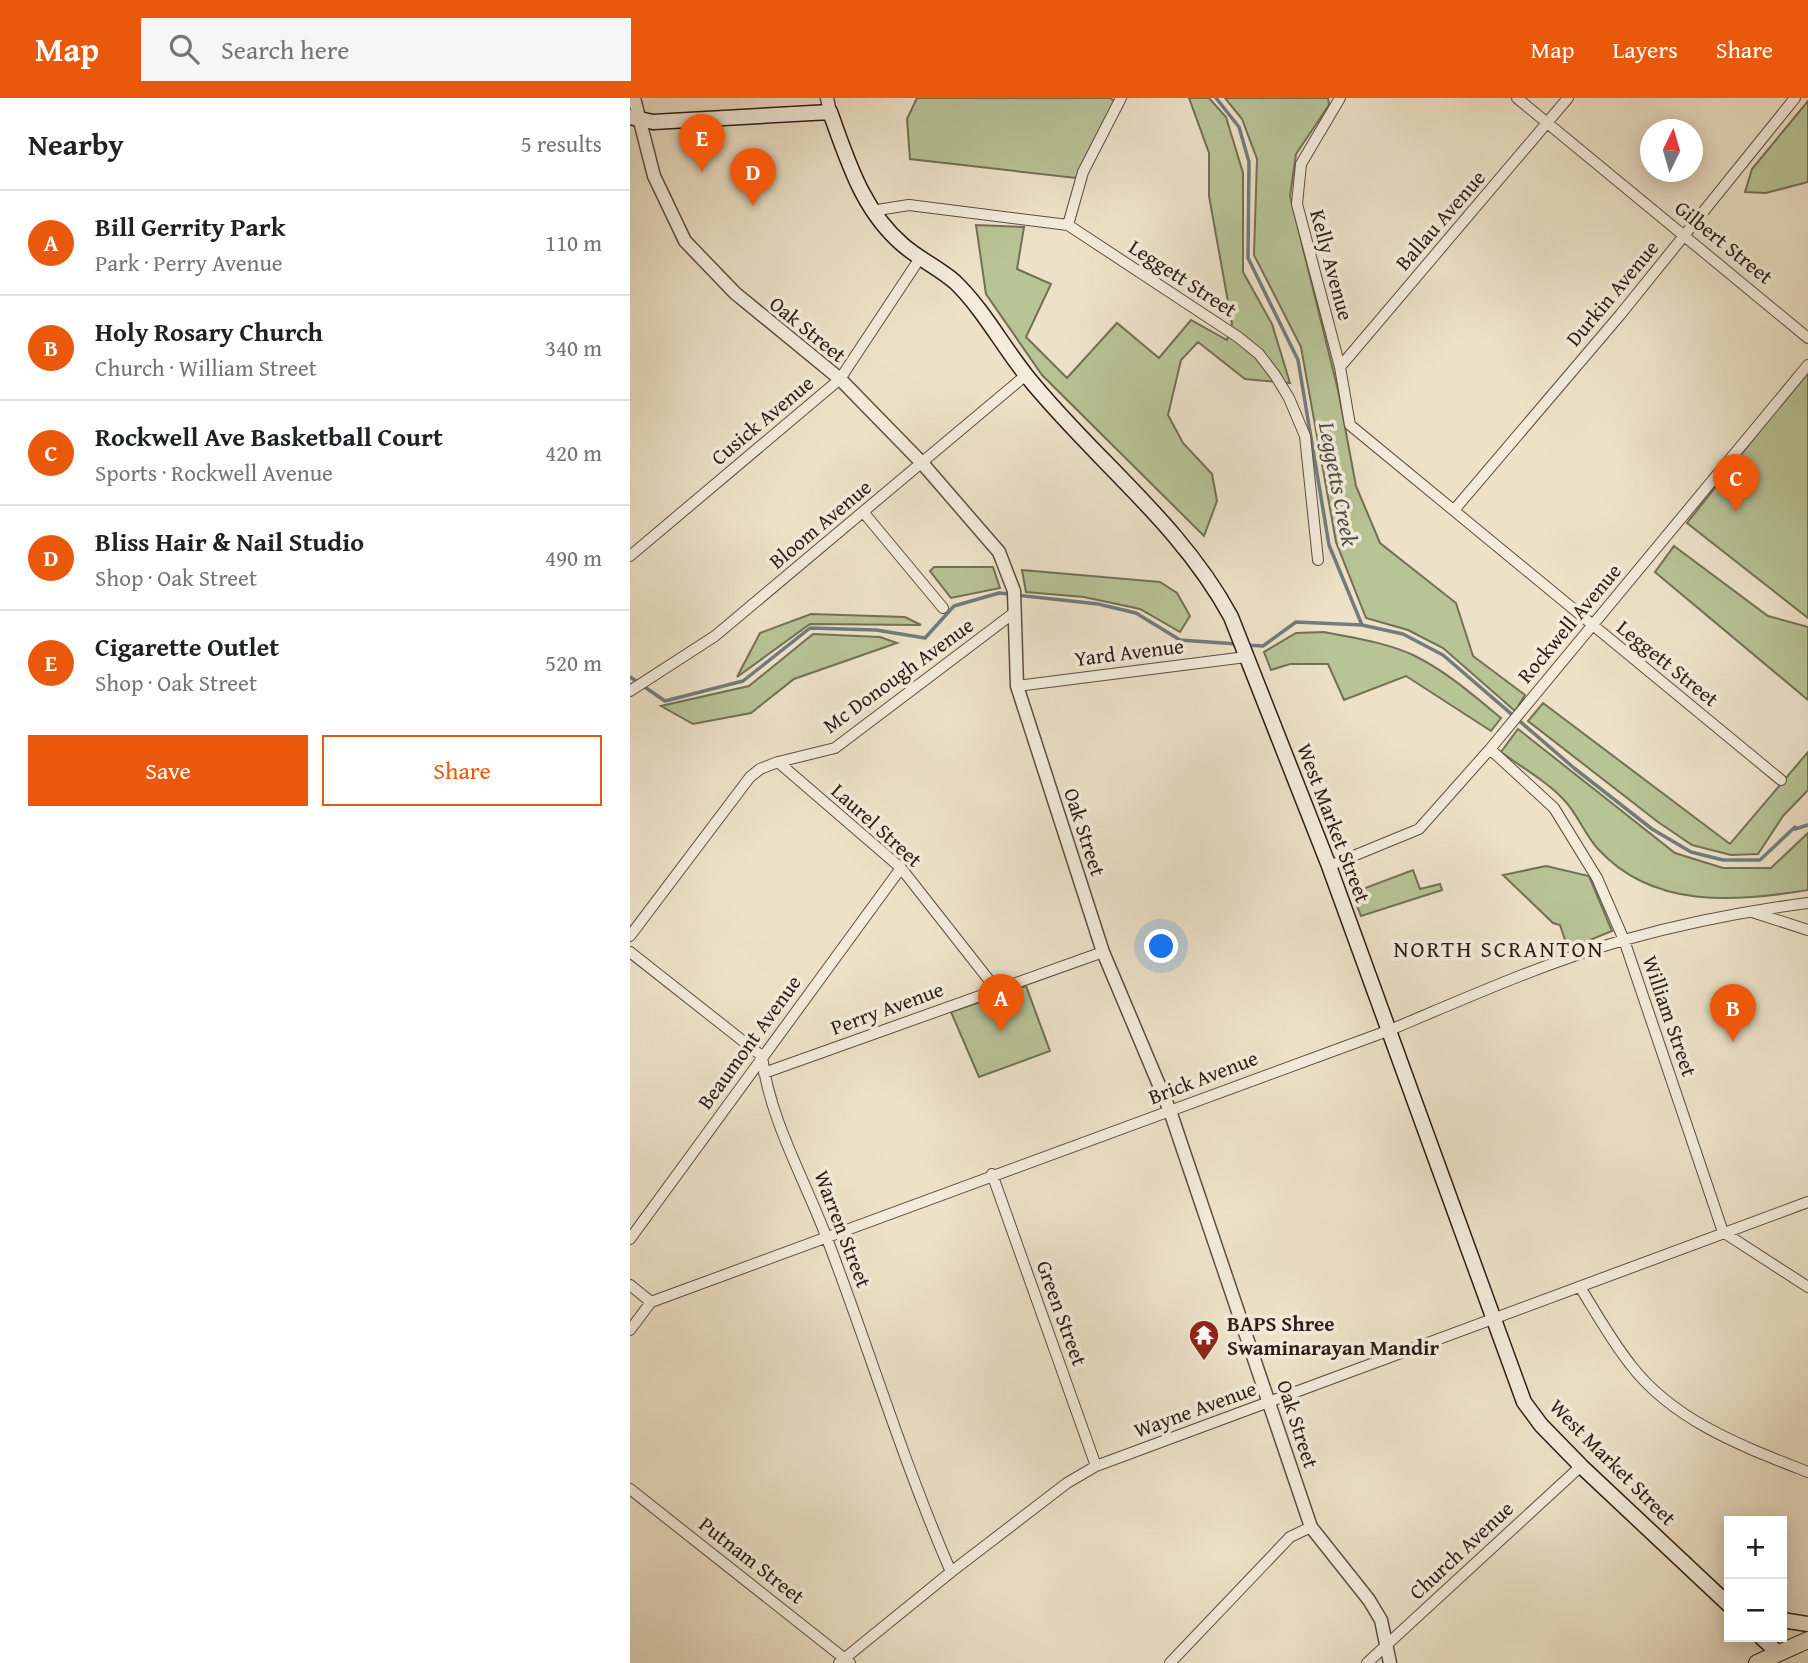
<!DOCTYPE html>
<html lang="en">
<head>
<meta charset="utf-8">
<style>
	:root { --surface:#fff; --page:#f6f6f6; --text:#202124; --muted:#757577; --line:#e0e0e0; --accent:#ea580c }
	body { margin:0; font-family:"Gentium Book Plus",serif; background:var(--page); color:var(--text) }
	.controls { position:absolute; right:21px; bottom:21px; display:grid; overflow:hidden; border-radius:0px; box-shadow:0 4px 18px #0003 }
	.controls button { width:63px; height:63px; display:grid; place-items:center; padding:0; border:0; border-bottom:2px solid var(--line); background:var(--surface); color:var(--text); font:35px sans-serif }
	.compass { position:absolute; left:1010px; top:21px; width:63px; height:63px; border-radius:50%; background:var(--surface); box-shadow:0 4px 18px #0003; rotate:5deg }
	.you { position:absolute; left:532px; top:849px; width:24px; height:24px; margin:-18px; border:5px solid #fff; border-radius:50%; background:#1a73e8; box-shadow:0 0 0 10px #1a73e833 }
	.badge { display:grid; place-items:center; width:46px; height:46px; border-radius:50%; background:var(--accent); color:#fff; font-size:23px; font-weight:700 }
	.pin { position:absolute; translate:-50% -58px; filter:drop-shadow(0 2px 4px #0008) }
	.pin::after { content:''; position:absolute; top:37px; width:24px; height:21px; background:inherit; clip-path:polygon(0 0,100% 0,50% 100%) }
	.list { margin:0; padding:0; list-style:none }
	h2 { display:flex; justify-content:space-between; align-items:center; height:91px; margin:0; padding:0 28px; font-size:30px }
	h2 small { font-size:23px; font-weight:400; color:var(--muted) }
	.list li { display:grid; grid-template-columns:46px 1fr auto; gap:21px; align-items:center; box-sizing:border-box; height:105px; padding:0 28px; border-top:2px solid var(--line) }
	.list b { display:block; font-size:26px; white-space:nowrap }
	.list p { margin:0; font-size:23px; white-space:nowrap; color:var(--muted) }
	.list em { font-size:23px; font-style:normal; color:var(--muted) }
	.actions { display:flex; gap:14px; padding:21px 28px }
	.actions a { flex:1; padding:16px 0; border:2px solid var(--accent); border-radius:0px; text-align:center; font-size:24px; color:var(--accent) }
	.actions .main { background:var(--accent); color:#fff }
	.icon { flex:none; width:38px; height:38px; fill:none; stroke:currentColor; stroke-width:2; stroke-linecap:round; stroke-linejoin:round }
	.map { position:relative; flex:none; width:1178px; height:1565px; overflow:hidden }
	header { display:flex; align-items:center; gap:42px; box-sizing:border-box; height:98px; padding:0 35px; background:var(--accent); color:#fff }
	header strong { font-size:33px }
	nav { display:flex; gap:38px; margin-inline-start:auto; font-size:24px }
	.search { width:490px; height:63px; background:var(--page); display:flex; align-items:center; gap:18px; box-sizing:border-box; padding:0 24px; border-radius:0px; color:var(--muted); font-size:26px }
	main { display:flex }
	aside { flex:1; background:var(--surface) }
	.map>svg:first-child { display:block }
	.green { fill:#b8c396; stroke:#737056; stroke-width:2 }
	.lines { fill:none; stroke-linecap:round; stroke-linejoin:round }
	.stream { stroke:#717c7c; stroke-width:3.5 }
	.minor-casing { stroke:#5e4e43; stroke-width:12 }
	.tertiary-casing { stroke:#5e4e43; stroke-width:15 }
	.secondary-casing { stroke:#2e1d17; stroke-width:17 }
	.primary-casing { stroke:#2e1d17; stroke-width:18 }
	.minor { stroke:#f3ecdb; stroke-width:10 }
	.tertiary { stroke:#f3ecdb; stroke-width:12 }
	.secondary { stroke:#f3ecdb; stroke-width:14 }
	.primary { stroke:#ede2c8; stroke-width:16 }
	.labels { text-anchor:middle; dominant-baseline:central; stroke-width:7; stroke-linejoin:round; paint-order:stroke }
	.street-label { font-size:21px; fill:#2e1d17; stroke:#f3ecdb }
	.poi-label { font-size:21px; font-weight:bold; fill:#2e1d17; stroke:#f3ecdb; text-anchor:start }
	.water-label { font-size:23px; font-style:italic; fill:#4f4d49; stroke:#f3ecdb }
	.neighbourhood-label { font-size:23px; letter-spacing:2px; fill:#2e1d17; stroke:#f3ecdb }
</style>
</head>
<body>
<header>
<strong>Map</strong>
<div class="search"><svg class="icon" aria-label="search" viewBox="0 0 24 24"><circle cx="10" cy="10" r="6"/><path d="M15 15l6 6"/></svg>Search here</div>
<nav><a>Map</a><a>Layers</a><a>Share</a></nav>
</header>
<main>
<aside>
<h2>Nearby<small>5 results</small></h2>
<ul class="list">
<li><span class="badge">A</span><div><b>Bill Gerrity Park</b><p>Park · Perry Avenue</p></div><em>110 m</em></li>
<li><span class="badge">B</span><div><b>Holy Rosary Church</b><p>Church · William Street</p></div><em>340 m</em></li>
<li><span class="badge">C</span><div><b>Rockwell Ave Basketball Court</b><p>Sports · Rockwell Avenue</p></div><em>420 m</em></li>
<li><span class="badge">D</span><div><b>Bliss Hair &amp; Nail Studio</b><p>Shop · Oak Street</p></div><em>490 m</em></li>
<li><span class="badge">E</span><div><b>Cigarette Outlet</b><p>Shop · Oak Street</p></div><em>520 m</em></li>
</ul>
<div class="actions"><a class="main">Save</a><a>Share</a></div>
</aside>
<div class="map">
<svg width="1178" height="1565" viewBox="0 0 1178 1565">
	<rect width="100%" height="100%" fill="#ede2c8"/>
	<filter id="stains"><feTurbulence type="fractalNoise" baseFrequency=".00286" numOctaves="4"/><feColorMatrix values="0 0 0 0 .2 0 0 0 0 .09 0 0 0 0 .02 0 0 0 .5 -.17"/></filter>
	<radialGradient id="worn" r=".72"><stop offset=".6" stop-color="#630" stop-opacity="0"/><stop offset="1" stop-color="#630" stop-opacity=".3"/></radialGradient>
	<path class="green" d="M 287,0 L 480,0 L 484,3 L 446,80 L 280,61 L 277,21 Z
		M 559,0 L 579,0 L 596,19 L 613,75 L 613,174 L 642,226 L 660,285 L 615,281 L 568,244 L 551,262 L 538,317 L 553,345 L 582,376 L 587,403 L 574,438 L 412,277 L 356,196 L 346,127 L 394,129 L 387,171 L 421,186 L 396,239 L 437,280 L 487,225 L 529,260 L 561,222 L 597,242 L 602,226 L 579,98 L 579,55 Z
		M 595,0 L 698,0 L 699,7 L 666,56 L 660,98 L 708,292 L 726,388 L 750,445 L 826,505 L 843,558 L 895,597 L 885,613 L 813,550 L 778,532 L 736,520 L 706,444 L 671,249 L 624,157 L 627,61 L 612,21 Z
		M 1178,3 L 1178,84 L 1136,95 L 1115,94 L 1122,71 Z
		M 1178,272 L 1178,520 L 1057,425 Z
		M 1044,448 L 1138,518 L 1178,529 L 1178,602 L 1025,474 Z
		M 304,469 L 363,469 L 370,490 L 321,500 L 300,473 Z
		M 392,472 L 530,484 L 547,495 L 560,518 L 550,534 L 510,511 L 454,499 L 396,494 Z
		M 181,516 L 275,519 L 291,527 L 180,526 L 107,579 L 130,535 Z
		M 694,534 C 723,540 755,544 783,557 C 816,573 843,597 871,620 L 861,633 L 776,578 L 714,602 L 698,566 L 660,566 L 641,572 L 634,554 L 666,535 Z
		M 183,536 L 250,539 L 267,545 L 164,581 L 121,615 L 63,626 L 31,608 L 119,588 Z
		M 913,605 L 1100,746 L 1178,654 L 1178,692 L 1153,718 L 1128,756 L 1101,757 L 1062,747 L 1028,724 L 898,623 Z
		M 888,631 L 1045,755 L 1093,770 L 1141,770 L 1178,735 L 1178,792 C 1104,804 1023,811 968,751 C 955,737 948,717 935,703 C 918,684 891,669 871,654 Z
		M 916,768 L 959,778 L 982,833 L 938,851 L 930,827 L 923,825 L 873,777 Z
		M 783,772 L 790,791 L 810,786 L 812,792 L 731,818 L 722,795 Z
		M 396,888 L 420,953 L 349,979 L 321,914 Z"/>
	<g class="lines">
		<path class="stream" d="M 586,0 L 609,29 L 619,64 L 618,160 L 668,262 L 699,447 L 732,527
			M 615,547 L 633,548 L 666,524 L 732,527 L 773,536 L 813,557 L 944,670 L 1022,731 L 1061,754 L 1093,762 L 1130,762 L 1165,729
			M 0,579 L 35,603 L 113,583 L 180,530 L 246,532 L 295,540 L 324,508 L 369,495 L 468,506 L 506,515 L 550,542 L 607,546
			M 1165,731 L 1178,727"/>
		<g class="minor-casing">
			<path id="minor" d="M 710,0 L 671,66 L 667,106 L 710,269 L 720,327 L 1151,682
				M 887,0 L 1178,240
				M 241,113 L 279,107 L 438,127 L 608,239 L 629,256 L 645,277 L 659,300 L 675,338 L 688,462
				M 438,127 L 453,74 L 491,0
				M 710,269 L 938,0
				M 825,411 L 990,217 L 1165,0
				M 234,415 L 313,510
				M 0,458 L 210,281 L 290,160
				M 387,588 L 616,559
				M 0,593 L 85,538 L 396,277
				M 860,651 L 924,710 L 967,780 L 994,842 L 1093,1134 L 1178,1189
				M 148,664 L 271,770 L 366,891
				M 699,768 L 789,731 L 860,651 L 1178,267
				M 1122,814 L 1178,832
				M 0,838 L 120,679 L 130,671 L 148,664 L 205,650 L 385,514
				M 0,854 L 132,958 C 139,1020 174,1080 196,1138 C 239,1250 273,1364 321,1474
				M 134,975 L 473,854
				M 362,1076 L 466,1368
				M 0,1141 L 271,770
				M 0,1187 L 21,1204
				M 950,1189 C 966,1215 981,1242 1000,1266 C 1043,1323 1114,1349 1178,1374
				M 0,1232 L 21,1204 L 760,932 C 836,900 914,865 994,842 C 1054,825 1116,813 1178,805
				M 0,1391 L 220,1565
				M 209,1565 L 321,1474 L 437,1385 L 466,1368 L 1178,1104
				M 540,1565 L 660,1439 L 681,1429
				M 737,1565 L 951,1368"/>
		</g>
		<g class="tertiary-casing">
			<path id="tertiary" d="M 4,0 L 24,78 L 55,143 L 105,195 L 210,281 L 292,365 L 369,454 L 384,493 L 387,588 L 473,854 L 540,1013 L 681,1429 L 739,1502 L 751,1522 L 760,1565
				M 197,0 L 200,14"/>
		</g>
		<g class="secondary-casing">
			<path id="secondary" d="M 0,19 L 23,24 L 200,14 C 218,63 232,112 273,147 C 289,161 309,170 325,184 C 353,211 372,247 396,277 C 462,360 550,424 601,519 L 699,768 L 894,1304 L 911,1327 L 951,1368 L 1099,1507
				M 1152,1522 L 1178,1526
				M 1131,1539 L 1147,1554"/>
		</g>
		<g class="primary-casing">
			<path id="primary" d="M 1127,1565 L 1178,1542"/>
		</g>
		<use href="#minor" class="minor"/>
		<use href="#tertiary" class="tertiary"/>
		<use href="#secondary" class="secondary"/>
		<use href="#primary" class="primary"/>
	</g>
	<defs>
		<g id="temple-pin" transform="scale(1.575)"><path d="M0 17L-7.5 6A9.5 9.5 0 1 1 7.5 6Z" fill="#8f2418" stroke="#f3ecdb"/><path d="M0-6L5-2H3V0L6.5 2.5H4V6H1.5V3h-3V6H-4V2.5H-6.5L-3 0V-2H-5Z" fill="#fff"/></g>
	</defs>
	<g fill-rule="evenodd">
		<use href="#temple-pin" x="574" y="1237"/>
	</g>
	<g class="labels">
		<g class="street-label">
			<text transform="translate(810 122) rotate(-49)">Ballau Avenue</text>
			<text transform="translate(1094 144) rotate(39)">Gilbert Street</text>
			<text transform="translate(702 167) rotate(75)">Kelly Avenue</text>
			<text transform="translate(553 180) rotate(33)">Leggett Street</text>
			<text transform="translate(982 195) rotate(-50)">Durkin Avenue</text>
			<text transform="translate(178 231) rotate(39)">Oak Street</text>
			<text transform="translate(132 322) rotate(-40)">Cusick Avenue</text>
			<text transform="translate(190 426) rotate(-40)">Bloom Avenue</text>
			<text transform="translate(939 525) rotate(-50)">Rockwell Avenue</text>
			<text transform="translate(499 554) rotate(-7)">Yard Avenue</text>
			<text transform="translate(1038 565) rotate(39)">Leggett Street</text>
			<text transform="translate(268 577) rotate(-36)">Mc Donough Avenue</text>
			<text transform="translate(704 725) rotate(69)">West Market Street</text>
			<text transform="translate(247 727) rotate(42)">Laurel Street</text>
			<text transform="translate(455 734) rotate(72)">Oak Street</text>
			<text transform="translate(257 910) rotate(-20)">Perry Avenue</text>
			<text transform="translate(1040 918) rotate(71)">William Street</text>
			<text transform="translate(119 944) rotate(-54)">Beaumont Avenue</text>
			<text transform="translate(573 979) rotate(-21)">Brick Avenue</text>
			<text transform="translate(213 1131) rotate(69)">Warren Street</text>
			<text transform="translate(432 1215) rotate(70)">Green Street</text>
			<text transform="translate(565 1311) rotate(-20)">Wayne Avenue</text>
			<text transform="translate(668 1326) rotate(72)">Oak Street</text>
			<text transform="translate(983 1364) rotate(45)">West Market Street</text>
			<text transform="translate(831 1452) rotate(-43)">Church Avenue</text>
			<text transform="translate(122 1462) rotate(38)">Putnam Street</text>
		</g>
		<g class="poi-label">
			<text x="597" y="1225">BAPS Shree<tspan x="597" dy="24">Swaminarayan Mandir</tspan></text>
		</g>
		<g class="water-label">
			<text transform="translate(709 386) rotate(79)">Leggetts Creek</text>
		</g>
		<g class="neighbourhood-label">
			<text x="869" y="850">NORTH SCRANTON</text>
		</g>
	</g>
	<rect width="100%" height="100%" filter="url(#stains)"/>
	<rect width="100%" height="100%" fill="url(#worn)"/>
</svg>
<div class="controls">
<button>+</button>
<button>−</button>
</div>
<svg class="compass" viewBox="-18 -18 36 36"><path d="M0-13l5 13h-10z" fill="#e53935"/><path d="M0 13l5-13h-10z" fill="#757577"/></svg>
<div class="you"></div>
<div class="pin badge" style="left:371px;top:934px">A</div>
<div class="pin badge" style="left:1103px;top:944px">B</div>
<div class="pin badge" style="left:1106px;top:414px">C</div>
<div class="pin badge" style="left:123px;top:108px">D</div>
<div class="pin badge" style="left:72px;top:74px">E</div>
</div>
</main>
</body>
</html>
